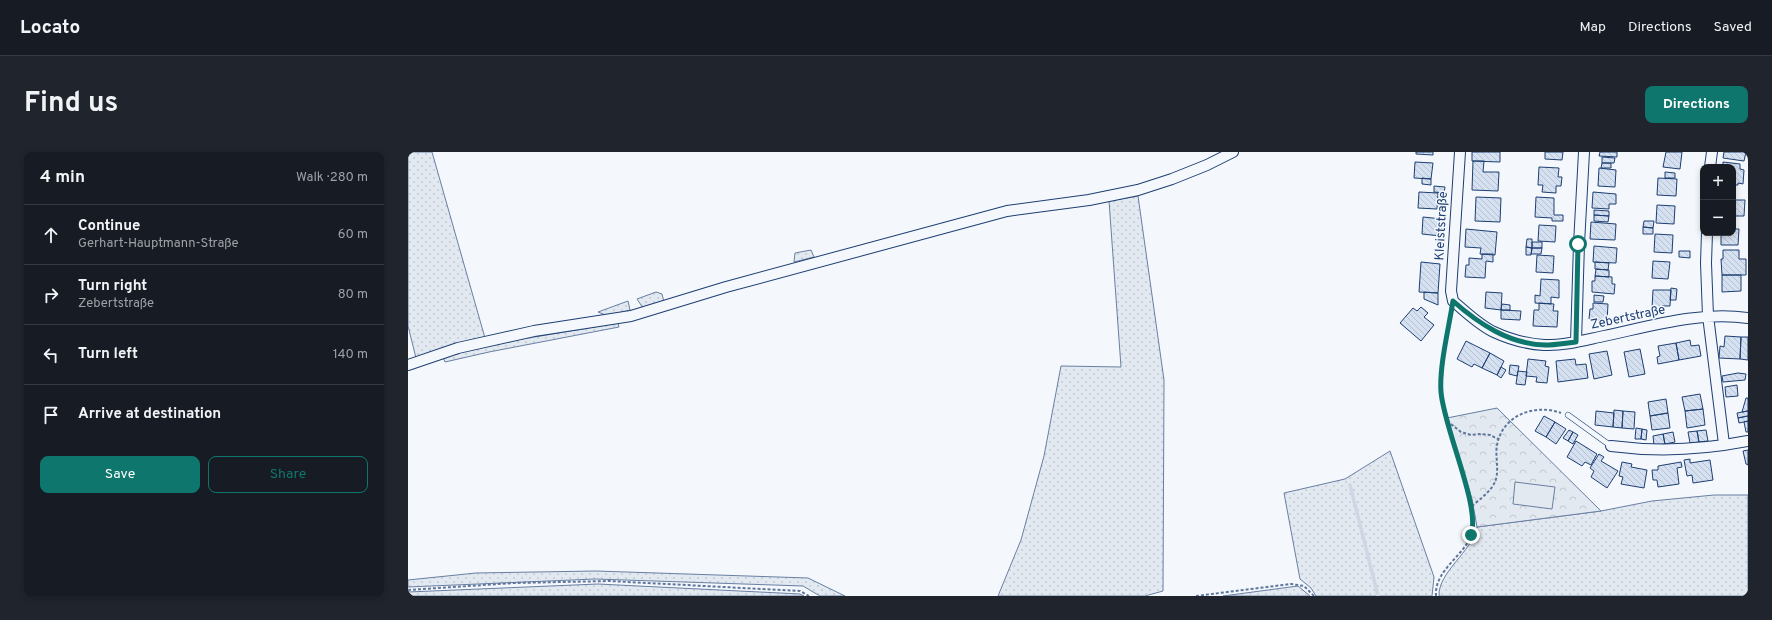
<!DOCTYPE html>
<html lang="en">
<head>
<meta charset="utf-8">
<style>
	:root { --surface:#171b24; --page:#20242c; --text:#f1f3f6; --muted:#9ea1a6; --line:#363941; --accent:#0f766e }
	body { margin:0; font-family:Overpass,sans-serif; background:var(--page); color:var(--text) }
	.controls { position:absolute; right:12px; top:12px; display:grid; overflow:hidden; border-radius:8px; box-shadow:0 2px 6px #0003 }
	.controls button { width:36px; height:36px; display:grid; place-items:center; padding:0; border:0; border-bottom:1px solid var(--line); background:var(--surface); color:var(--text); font:20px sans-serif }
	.stop { position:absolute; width:12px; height:12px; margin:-9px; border:3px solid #0f766e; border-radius:50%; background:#fff }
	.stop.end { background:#0f766e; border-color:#fff; box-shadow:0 1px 4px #0008 }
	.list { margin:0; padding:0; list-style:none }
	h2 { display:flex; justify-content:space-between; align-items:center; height:52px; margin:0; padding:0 16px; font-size:17px }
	h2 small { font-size:13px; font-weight:400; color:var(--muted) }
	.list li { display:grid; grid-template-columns:26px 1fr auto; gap:12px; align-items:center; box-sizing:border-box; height:60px; padding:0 16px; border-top:1px solid var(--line) }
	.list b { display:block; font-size:15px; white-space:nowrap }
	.list p { margin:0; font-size:13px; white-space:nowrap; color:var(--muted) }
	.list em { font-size:13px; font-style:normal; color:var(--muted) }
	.actions { display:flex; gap:8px; padding:12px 16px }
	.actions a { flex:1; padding:9px 0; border:1px solid var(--accent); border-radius:8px; text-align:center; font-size:14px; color:var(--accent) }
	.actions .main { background:var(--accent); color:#fff }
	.icon { flex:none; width:22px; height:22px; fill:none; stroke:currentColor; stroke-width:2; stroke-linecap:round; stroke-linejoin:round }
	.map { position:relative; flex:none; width:1340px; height:444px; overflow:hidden; border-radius:8px }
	header { display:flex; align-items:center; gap:24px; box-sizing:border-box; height:56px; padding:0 20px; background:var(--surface); border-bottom:1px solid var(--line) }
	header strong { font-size:19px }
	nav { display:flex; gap:22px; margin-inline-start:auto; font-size:14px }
	.intro { display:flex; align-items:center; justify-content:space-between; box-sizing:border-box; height:96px; padding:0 24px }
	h1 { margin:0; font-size:28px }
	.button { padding:10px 18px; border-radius:8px; background:var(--accent); color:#fff; font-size:14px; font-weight:700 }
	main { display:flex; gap:24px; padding:0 24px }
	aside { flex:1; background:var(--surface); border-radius:8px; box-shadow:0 2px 6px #0003 }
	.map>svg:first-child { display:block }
	.grass { fill:url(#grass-dots); stroke:#687fa3 }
	.park { fill:url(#park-crowns); stroke:#687fa3 }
	.garden { fill:#e3e9f0; stroke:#687fa3 }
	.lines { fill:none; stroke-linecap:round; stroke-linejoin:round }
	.stream { stroke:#cfd7e4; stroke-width:3.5 }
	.building { fill:url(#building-back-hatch); stroke:#1d3f73 }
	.service-casing { stroke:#1d3f73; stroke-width:6 }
	.minor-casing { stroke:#1d3f73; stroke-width:12 }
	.path { stroke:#5e769c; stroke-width:2; stroke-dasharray:3 2; stroke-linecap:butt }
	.service { stroke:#f4f7fb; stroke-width:5 }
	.minor { stroke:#f4f7fb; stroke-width:10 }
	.route { stroke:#0f766e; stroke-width:5 }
	.labels { text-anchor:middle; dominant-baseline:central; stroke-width:3; stroke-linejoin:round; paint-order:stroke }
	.street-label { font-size:13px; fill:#1d3f73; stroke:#f4f7fb }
</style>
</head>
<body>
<header>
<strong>Locato</strong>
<nav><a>Map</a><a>Directions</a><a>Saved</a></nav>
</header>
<div class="intro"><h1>Find us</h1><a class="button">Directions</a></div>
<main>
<aside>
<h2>4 min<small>Walk · 280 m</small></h2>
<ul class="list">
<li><svg class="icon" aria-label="ahead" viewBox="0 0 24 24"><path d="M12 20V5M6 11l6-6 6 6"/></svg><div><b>Continue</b><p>Gerhart-Hauptmann-Straße</p></div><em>60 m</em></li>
<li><svg class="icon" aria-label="right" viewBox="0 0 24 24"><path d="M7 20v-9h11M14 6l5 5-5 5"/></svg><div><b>Turn right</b><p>Zebertstraße</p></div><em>80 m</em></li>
<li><svg class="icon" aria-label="left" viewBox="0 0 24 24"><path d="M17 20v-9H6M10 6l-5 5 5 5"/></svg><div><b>Turn left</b></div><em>140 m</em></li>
<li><svg class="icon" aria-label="arrive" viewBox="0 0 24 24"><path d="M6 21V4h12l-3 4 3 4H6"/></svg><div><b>Arrive at destination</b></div></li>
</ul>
<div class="actions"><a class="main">Save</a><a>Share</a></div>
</aside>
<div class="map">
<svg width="1340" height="444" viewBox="0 0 1340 444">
	<defs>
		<pattern id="grass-dots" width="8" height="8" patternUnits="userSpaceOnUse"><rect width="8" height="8" fill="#e3e9f0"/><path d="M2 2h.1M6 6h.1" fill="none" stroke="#c2c9d1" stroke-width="1.8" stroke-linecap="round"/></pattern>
		<pattern id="park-crowns" width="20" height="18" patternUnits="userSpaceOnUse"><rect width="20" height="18" fill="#e3e9f0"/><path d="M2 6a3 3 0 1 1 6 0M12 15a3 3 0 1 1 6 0" fill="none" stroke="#c2c9d1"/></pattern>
		<pattern id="building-back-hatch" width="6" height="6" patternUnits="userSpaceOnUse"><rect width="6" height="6" fill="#d5e0f0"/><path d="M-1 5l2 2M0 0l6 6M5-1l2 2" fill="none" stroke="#b6c1d1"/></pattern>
	</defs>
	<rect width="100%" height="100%" fill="#f4f7fb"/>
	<path class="grass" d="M 0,0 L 24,0 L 77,186 L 8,206 L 0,174 Z
		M 730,44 L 756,228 L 755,439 L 737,444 L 590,444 L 613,388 L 636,304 L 653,214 L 713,215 L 701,49 Z
		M 403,98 L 406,105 L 386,110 L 387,101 Z
		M 248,140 L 254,142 L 256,150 L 235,156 L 229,147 Z
		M 220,149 L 222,158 L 200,164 L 190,160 Z
		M 210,171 L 211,175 L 81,200 L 37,210 L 35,205 L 79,193 Z
		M 982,299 L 1026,425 L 1024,444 L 908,444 L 903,436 L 892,427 L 876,341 L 937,327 Z
		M 1306,343 L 1340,343 L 1340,444 L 1031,444 C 1030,420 1064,400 1069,375 L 1193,359 L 1244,349 Z
		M 188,419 L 400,426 L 437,444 L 412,444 L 395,434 L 187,427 L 0,435 L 0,428 L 68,421 Z
		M 190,432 L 392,442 L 396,444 L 0,444 L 0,440 Z
		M 890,434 L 902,444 L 815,444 Z"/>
	<path class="park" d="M 1089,256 L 1193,359 L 1069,375 L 1064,347 L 1039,266 Z"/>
	<path class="garden" d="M 1107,330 L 1147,335 L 1144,357 L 1105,352 Z"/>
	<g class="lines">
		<path class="stream" d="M 942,333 L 970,444"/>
	</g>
	<path class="building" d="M 1008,0 L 1025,0 L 1025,3 L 1008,2 Z
		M 1064,0 L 1092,0 L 1092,10 L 1064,9 Z
		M 1137,0 L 1155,0 L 1154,8 L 1137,7 Z
		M 1192,0 L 1209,0 L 1209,5 L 1191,4 Z
		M 1258,0 L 1274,0 L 1272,17 L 1255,15 Z
		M 1316,0 L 1338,0 L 1336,9 L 1315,6 Z
		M 1194,5 L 1207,6 L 1206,11 L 1194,11 Z
		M 1065,9 L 1076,9 L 1075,20 L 1091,20 L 1090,39 L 1064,38 Z
		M 1007,10 L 1025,11 L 1023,27 L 1006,26 Z
		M 1315,10 L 1332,12 L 1332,17 L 1336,18 L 1335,32 L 1330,31 L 1330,33 L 1325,33 L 1325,15 L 1311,15 L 1315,14 Z
		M 1194,11 L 1203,11 L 1203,16 L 1193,16 Z
		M 1131,15 L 1151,16 L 1150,25 L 1154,25 L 1153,34 L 1148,34 L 1148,41 L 1134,40 L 1135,33 L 1130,33 Z
		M 1191,16 L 1208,18 L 1207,35 L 1190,34 Z
		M 1257,20 L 1267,21 L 1267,26 L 1257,26 Z
		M 1014,26 L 1023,27 L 1023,33 L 1014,32 Z
		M 1250,26 L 1269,27 L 1268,44 L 1249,43 Z
		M 1026,34 L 1037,35 L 1036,41 L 1026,40 Z
		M 1011,40 L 1030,41 L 1029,57 L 1010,56 Z
		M 1185,40 L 1208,42 L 1208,52 L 1201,52 L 1201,57 L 1184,56 Z
		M 1068,45 L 1093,46 L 1092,70 L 1067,69 Z
		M 1128,45 L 1146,46 L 1146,63 L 1155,63 L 1155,69 L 1144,69 L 1144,66 L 1127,65 Z
		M 1325,48 L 1337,48 L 1336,64 L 1325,64 Z
		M 1249,53 L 1267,54 L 1266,72 L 1248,71 Z
		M 1186,58 L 1201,59 L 1201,64 L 1186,63 Z
		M 1186,63 L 1201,64 L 1200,70 L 1186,69 Z
		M 1015,65 L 1034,67 L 1033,84 L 1014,82 Z
		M 1236,69 L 1246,69 L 1245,76 L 1235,75 Z
		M 1183,70 L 1208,72 L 1207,88 L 1182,87 Z
		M 1131,73 L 1148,74 L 1147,90 L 1130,89 Z
		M 1235,75 L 1245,76 L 1245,82 L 1235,82 Z
		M 1058,77 L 1089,80 L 1087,103 L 1072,102 L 1073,96 L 1057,95 Z
		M 1325,77 L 1331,77 L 1330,93 L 1313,93 L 1313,83 L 1315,83 L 1315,81 L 1325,81 Z
		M 1247,82 L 1265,83 L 1264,101 L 1246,100 Z
		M 1119,87 L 1124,87 L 1124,96 L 1118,95 Z
		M 1124,90 L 1134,90 L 1134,96 L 1124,96 Z
		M 1186,94 L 1209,96 L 1208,111 L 1185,110 Z
		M 1118,95 L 1124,96 L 1123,103 L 1118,103 Z
		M 1124,96 L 1134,96 L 1133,102 L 1123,102 Z
		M 1315,98 L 1331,98 L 1331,107 L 1338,107 L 1338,123 L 1314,123 L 1313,107 L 1315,107 Z
		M 1271,99 L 1282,99 L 1282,106 L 1271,105 Z
		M 1074,102 L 1085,102 L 1085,110 L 1078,109 L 1077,126 L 1057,125 L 1058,113 L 1061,113 L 1061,106 L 1074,107 Z
		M 1129,103 L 1146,104 L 1145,121 L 1128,120 Z
		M 1245,109 L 1262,110 L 1260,127 L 1244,126 Z
		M 1013,110 L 1032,112 L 1030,141 L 1011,140 Z
		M 1187,110 L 1201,111 L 1200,118 L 1187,117 Z
		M 1188,117 L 1201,118 L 1201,125 L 1187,124 Z
		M 1314,123 L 1333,123 L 1333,139 L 1314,140 Z
		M 1187,124 L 1204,125 L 1204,132 L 1207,132 L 1206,142 L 1184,140 L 1184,129 L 1187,129 Z
		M 1133,127 L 1151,128 L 1151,146 L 1143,145 L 1143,152 L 1127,151 L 1127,143 L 1132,144 Z
		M 1263,136 L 1269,137 L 1268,148 L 1262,148 Z
		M 1245,138 L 1263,138 L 1262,154 L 1254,154 L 1254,157 L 1244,156 Z
		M 1016,140 L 1030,141 L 1030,153 L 1016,147 Z
		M 1078,140 L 1094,141 L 1093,158 L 1077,156 Z
		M 1186,143 L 1196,144 L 1195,150 L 1186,150 Z
		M 1131,151 L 1146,152 L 1145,159 L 1150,159 L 1149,175 L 1125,174 L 1126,158 L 1131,158 Z
		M 1185,151 L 1200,152 L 1199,169 L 1181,167 L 1182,157 L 1185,157 Z
		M 1094,152 L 1102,153 L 1102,158 L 1093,158 Z
		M 1013,155 L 1020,161 L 1016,165 L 1026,173 L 1013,189 L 992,171 L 1005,156 L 1009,159 Z
		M 1093,158 L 1113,159 L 1112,168 L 1093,167 Z
		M 1317,184 L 1333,185 L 1332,207 L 1311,206 L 1312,194 L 1316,195 Z
		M 1333,185 L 1340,185 L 1340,208 L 1332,207 Z
		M 1282,188 L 1283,194 L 1291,193 L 1293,204 L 1271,208 L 1268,191 Z
		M 1058,189 L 1082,201 L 1074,216 L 1066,212 L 1064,215 L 1049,207 Z
		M 1268,191 L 1271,208 L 1250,212 L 1249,205 L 1252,204 L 1250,194 Z
		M 1232,197 L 1237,222 L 1221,225 L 1216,200 Z
		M 1199,199 L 1204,223 L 1186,227 L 1181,202 Z
		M 1082,201 L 1096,209 L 1089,223 L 1074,216 Z
		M 1120,207 L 1138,209 L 1137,214 L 1141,215 L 1139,231 L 1128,230 L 1129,225 L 1118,224 Z
		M 1167,207 L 1168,213 L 1178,212 L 1180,226 L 1150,230 L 1148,209 Z
		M 1102,213 L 1111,214 L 1109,224 L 1101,222 Z
		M 1093,215 L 1098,218 L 1093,226 L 1089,223 Z
		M 1110,219 L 1119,220 L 1117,233 L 1108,232 Z
		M 1330,221 L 1338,222 L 1337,228 L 1315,230 L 1314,224 Z
		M 1329,233 L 1330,244 L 1318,245 L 1317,235 Z
		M 1292,242 L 1295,257 L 1277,259 L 1274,245 Z
		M 1338,246 L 1340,246 L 1340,259 L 1334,260 Z
		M 1258,247 L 1260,261 L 1242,264 L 1240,250 Z
		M 1295,257 L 1297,273 L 1279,276 L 1277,259 Z
		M 1206,258 L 1215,259 L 1214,276 L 1205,275 Z
		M 1188,259 L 1206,261 L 1205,275 L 1187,273 Z
		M 1215,259 L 1227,260 L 1226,277 L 1214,276 Z
		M 1340,259 L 1340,264 L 1330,266 L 1329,261 Z
		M 1260,261 L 1262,276 L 1244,278 L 1242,264 Z
		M 1136,264 L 1147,270 L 1138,285 L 1127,279 Z
		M 1340,264 L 1340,269 L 1331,271 L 1330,266 Z
		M 1340,269 L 1340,280 L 1338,280 L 1336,270 Z
		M 1147,270 L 1158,277 L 1148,292 L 1138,285 Z
		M 1228,276 L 1234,277 L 1233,287 L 1227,287 Z
		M 1234,277 L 1239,278 L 1238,288 L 1233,287 Z
		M 1161,278 L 1165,280 L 1160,289 L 1155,286 Z
		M 1298,278 L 1300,289 L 1291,290 L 1289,279 Z
		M 1289,279 L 1291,290 L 1282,291 L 1280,280 Z
		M 1165,280 L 1170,283 L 1165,292 L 1160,289 Z
		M 1265,280 L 1267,290 L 1257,292 L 1255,282 Z
		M 1255,282 L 1257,292 L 1246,293 L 1245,284 Z
		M 1168,289 L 1189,302 L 1183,313 L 1177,310 L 1174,314 L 1159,305 Z
		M 1340,298 L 1340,313 L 1338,312 L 1335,299 Z
		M 1191,302 L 1196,305 L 1193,309 L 1210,319 L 1199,336 L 1183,325 L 1186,319 L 1182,316 Z
		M 1282,307 L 1282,311 L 1302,308 L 1305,328 L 1285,331 L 1284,323 L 1279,324 L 1276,308 Z
		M 1214,310 L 1224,312 L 1223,315 L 1239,318 L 1236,336 L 1213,332 L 1215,325 L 1211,324 Z
		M 1273,310 L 1274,315 L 1269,316 L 1271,332 L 1250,335 L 1249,328 L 1245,328 L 1244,318 L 1250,318 L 1250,314 Z"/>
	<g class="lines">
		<g class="service-casing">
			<path id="service" d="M 1160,263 L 1203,294"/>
		</g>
		<g class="minor-casing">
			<path id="minor" d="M 1052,0 L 1043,139 L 1045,149 C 1058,160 1071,173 1086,180 C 1101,187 1119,192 1136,193 C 1156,194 1177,188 1196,184 C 1243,174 1292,159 1340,166
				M 1302,15 L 1304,0
				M 1299,81 L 1298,111 L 1300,164 L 1316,292
				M 1168,190 L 1171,92 L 1176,0
				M 0,213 L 50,196 L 126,179 L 223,164 L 318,135 L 599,59 L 681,48 L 730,38 L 764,27 L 799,13 L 825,0
				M 1203,294 C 1249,300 1294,298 1340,289"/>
		</g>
		<path class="path" d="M 1039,269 L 1053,280 L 1063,283 L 1073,282 L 1082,283 L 1090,287
			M 1064,354 C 1072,347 1085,338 1088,327 C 1091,316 1087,304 1089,293 C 1094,264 1126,251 1153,261
			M 0,438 L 106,431 L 201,429 L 392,439 L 401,444
			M 788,444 L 883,432 L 896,434 L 906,444
			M 1028,444 C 1026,416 1061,402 1065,377 C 1069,350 1045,296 1038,268 C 1029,232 1037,196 1043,160"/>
		<use href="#service" class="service"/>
		<use href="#minor" class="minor"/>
	</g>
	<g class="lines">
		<path class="route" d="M 1063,383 C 1073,355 1036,277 1033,240 C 1031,215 1041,175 1045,149 C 1071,172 1101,192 1137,193 C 1147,193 1158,191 1168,190 L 1170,92"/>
	</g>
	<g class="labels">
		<g class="street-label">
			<text transform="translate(1034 74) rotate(-87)">Kleiststraße</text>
			<text transform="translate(1220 166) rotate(-12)">Zebertstraße</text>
		</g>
	</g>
</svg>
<div class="controls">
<button>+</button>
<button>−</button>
</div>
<div class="stop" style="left:1170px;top:92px"></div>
<div class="stop end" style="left:1063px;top:383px"></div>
</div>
</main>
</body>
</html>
